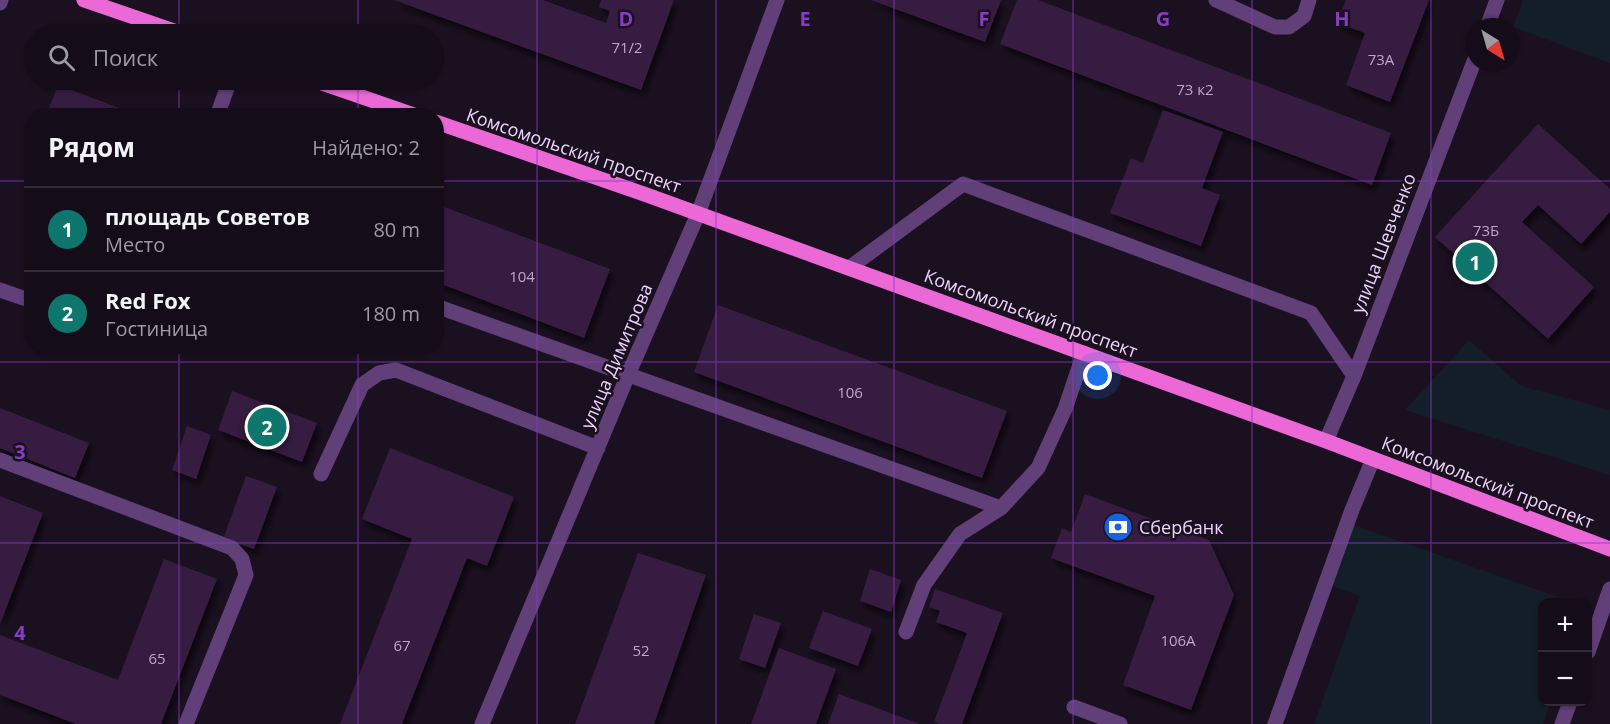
<!DOCTYPE html>
<html lang="ru">
<head>
<meta charset="utf-8">
<style>
	:root { --surface:#140c18; --page:#211a25; --text:#f1f3f6; --muted:#9d9ba2; --line:#332c37; --accent:#0f766e }
	body { margin:0; font-family:"Open Sans",sans-serif; background:var(--page); color:var(--text) }
	.controls { position:absolute; right:18px; bottom:18px; display:grid; overflow:hidden; border-radius:12px; box-shadow:0 2px 4px #0004 }
	.controls button { width:54px; height:54px; display:grid; place-items:center; padding:0; border:0; border-bottom:2px solid var(--line); background:var(--surface); color:var(--text); font:30px sans-serif }
	.compass { position:absolute; left:1466px; top:18px; width:54px; height:54px; border-radius:50%; background:var(--surface); box-shadow:0 2px 4px #0004; rotate:143deg }
	.you { position:absolute; left:1098px; top:376px; width:21px; height:21px; margin:-15px; border:4px solid #fff; border-radius:50%; background:#1a73e8; box-shadow:0 0 0 9px #1a73e833 }
	.badge { display:grid; place-items:center; width:39px; height:39px; border-radius:50%; background:var(--accent); color:#fff; font-size:20px; font-weight:700 }
	.pin { position:absolute; translate:-50% -50%; border:3px solid #fff; box-shadow:0 2px 6px #0006 }
	.list { margin:0; padding:0; list-style:none }
	h2 { display:flex; justify-content:space-between; align-items:center; height:78px; margin:0; padding:0 24px; font-size:26px }
	h2 small { font-size:20px; font-weight:400; color:var(--muted) }
	.list li { display:grid; grid-template-columns:39px 1fr auto; gap:18px; align-items:center; box-sizing:border-box; height:84px; padding:0 24px; border-top:2px solid var(--line) }
	.list b { display:block; font-size:22px; white-space:nowrap }
	.list p { margin:0; font-size:20px; white-space:nowrap; color:var(--muted) }
	.list em { font-size:20px; font-style:normal; color:var(--muted) }
	.icon { flex:none; width:33px; height:33px; fill:none; stroke:currentColor; stroke-width:2; stroke-linecap:round; stroke-linejoin:round }
	.map { position:relative; flex:none; width:1610px; height:724px; overflow:hidden }
	.search { position:absolute; background:var(--surface); box-shadow:0 2px 4px #0004; left:24px; top:24px; width:420px; height:66px; display:flex; align-items:center; gap:15px; box-sizing:border-box; padding:0 21px; border-radius:33px; color:var(--muted); font-size:22px }
	.panel { position:absolute; background:var(--surface); box-shadow:0 2px 4px #0004; left:24px; top:108px; width:420px; height:246px; border-radius:24px }
	.map>svg:first-child { display:block }
	.green { fill:#141e29 }
	.building { fill:#361e3f; filter:url(#shadow) }
	.lines { fill:none; stroke-linecap:round; stroke-linejoin:round }
	.minor { stroke:#614079; stroke-width:15 }
	.major { stroke:#ed68d7; stroke-width:15 }
	.grid { fill:none; stroke:#863dc5; stroke-width:1.5; stroke-opacity:0.55 }
	.labels { text-anchor:middle; dominant-baseline:central; stroke-width:5; stroke-linejoin:round; paint-order:stroke }
	.number-label { font-size:15px; fill:#bfa6cb }
	.street-label { font-size:18px; fill:#edd4fa; stroke:#1b1020 }
	.poi-label { font-size:18px; fill:#edd4fa; stroke:#1b1020; text-anchor:start }
	.grid-label { font-size:20px; text-anchor:middle; font-weight:bold; fill:#863dc5; stroke:#1b1020; stroke-width:5; stroke-linejoin:round; paint-order:stroke }
</style>
</head>
<body>
<div class="map">
<svg width="1610" height="724" viewBox="0 0 1610 724">
	<defs>
		<filter id="shadow"><feDropShadow dx="3.5" dy="6" stdDeviation="3" flood-color="#0009"/></filter>
	</defs>
	<rect width="100%" height="100%" fill="#1b1020"/>
	<path class="green" d="M 1523,0 L 1610,0 L 1610,63 L 1513,27 Z
		M 1469,340 L 1521,386 L 1610,410 L 1610,475 L 1405,410 Z
		M 1354,525 L 1572,602 L 1542,602 L 1542,702 L 1551,702 L 1543,724 L 1314,724 L 1360,596 L 1332,586 Z"/>
	<path class="building" d="M 394,0 L 543,0 L 606,23 L 610,11 L 599,7 L 601,0 L 674,0 L 641,90 Z
		M 871,0 L 1001,0 L 985,42 Z
		M 1017,0 L 1038,0 L 1391,133 L 1372,185 L 1000,44 Z
		M 1346,0 L 1429,0 L 1390,102 L 1346,85 L 1365,33 L 1337,23 Z
		M 58,85 L 138,115 L 138,116 L 46,116 Z
		M 1163,110 L 1223,132 L 1202,188 L 1220,195 L 1201,246 L 1110,213 L 1131,158 L 1143,163 Z
		M 1538,124 L 1610,189 L 1610,212 L 1581,244 L 1538,205 L 1522,222 L 1594,287 L 1548,339 L 1435,237 Z
		M 436,204 L 610,269 L 584,338 L 436,282 Z
		M 718,305 L 1007,411 L 982,478 L 694,372 Z
		M 232,391 L 317,423 L 302,462 L 218,430 Z
		M 0,408 L 89,443 L 75,478 L 0,448 Z
		M 187,426 L 211,435 L 196,479 L 172,470 Z
		M 390,448 L 514,497 L 487,566 L 467,558 L 402,724 L 340,724 L 412,539 L 362,519 Z
		M 246,476 L 277,487 L 254,549 L 223,539 Z
		M 1085,494 L 1209,540 L 1234,595 L 1191,710 L 1123,685 L 1155,596 L 1051,558 L 1062,528 L 1071,532 Z
		M 0,496 L 43,513 L 0,624 Z
		M 638,553 L 706,575 L 654,724 L 575,724 Z
		M 164,559 L 217,579 L 161,724 L 76,724 L 0,695 L 0,635 L 118,680 Z
		M 870,569 L 901,580 L 891,612 L 860,601 Z
		M 935,589 L 1003,613 L 962,724 L 939,724 L 934,722 L 967,633 L 936,622 L 940,611 L 929,607 Z
		M 823,611 L 872,629 L 858,666 L 809,648 Z
		M 754,614 L 781,623 L 765,668 L 739,659 Z
		M 779,648 L 836,669 L 816,724 L 751,724 Z
		M 839,694 L 920,724 L 828,724 Z"/>
	<g class="lines">
		<path class="minor" d="M 1216,0 L 1275,27 L 1289,27 L 1304,16 L 1309,0
			M 0,3 L 1,0
			M 1487,27 L 1497,0
			M 217,116 L 230,80
			M 849,268 L 963,184 L 1311,313 L 1354,376
			M 0,290 L 32,301
			M 436,306 L 1001,508
			M 1326,441 L 1354,376 L 1475,59
			M 0,460 L 232,548 L 242,559 L 246,575 L 186,724
			M 321,474 L 362,385 L 379,373 L 396,370 L 598,448
			M 906,632 L 924,585 L 960,534 L 1001,508 L 1038,468 L 1065,409 L 1084,353
			M 1588,652 L 1610,589
			M 1074,707 L 1120,724
			M 482,724 L 628,375 L 698,214 L 777,0
			M 1275,724 L 1352,510 L 1373,459
			M 1562,724 L 1570,702"/>
		<path class="major" d="M 84,0 L 183,34
			M 313,80 L 417,116
			M 436,122 L 644,194 L 1326,441 L 1610,549"/>
	</g>
	<path class="grid" d="M 179,0 L 179,34M 358,0 L 358,34M 537,0 L 537,724M 716,0 L 716,724M 894,0 L 894,724M 1073,0 L 1073,724M 1252,0 L 1252,724M 1431,0 L 1431,724M 179,80 L 179,116M 358,80 L 358,116M 0,181 L 32,181M 436,181 L 1610,181M 179,346 L 179,724M 358,346 L 358,724M 0,362 L 1610,362M 0,543 L 1610,543"/>
	<defs>
		<g id="bank-disc" transform="scale(1.5)"><circle r="9.5" fill="#1b62df" stroke="#1b1020"/><path d="M-6-4H6V4H-6ZM0-2.3a2.3 2.3 0 1 0 0 4.6a2.3 2.3 0 1 0 0-4.6Z" fill="#fff"/></g>
	</defs>
	<g fill-rule="evenodd">
		<use href="#bank-disc" x="1118" y="527"/>
	</g>
	<g class="labels">
		<g class="number-label">
			<text x="627" y="47">71/2</text>
			<text x="1381" y="59">73А</text>
			<text x="1195" y="89">73 к2</text>
			<text x="1486" y="230">73Б</text>
			<text x="522" y="276">104</text>
			<text x="850" y="392">106</text>
			<text x="1178" y="640">106А</text>
			<text x="402" y="645">67</text>
			<text x="641" y="650">52</text>
			<text x="157" y="658">65</text>
		</g>
		<g class="street-label">
			<text transform="translate(574 150) rotate(19)">Комсомольский проспект</text>
			<text transform="translate(1383 243) rotate(-69)">улица Шевченко</text>
			<text transform="translate(1031 313) rotate(20)">Комсомольский проспект</text>
			<text transform="translate(616 356) rotate(-67)">улица Димитрова</text>
			<text transform="translate(1488 482) rotate(21)">Комсомольский проспект</text>
		</g>
		<g class="poi-label">
			<text x="1139" y="527">Сбербанк</text>
		</g>
	</g>
	<g class="grid-label">
		<text x="626" y="26">D</text>
		<text x="805" y="26">E</text>
		<text x="984" y="26">F</text>
		<text x="1163" y="26">G</text>
		<text x="1342" y="26">H</text>
		<text x="20" y="459">3</text>
		<text x="20" y="640">4</text>
	</g>
</svg>
<div class="controls">
<button>+</button>
<button>−</button>
</div>
<svg class="compass" viewBox="-18 -18 36 36"><path d="M0-13l5 13h-10z" fill="#e53935"/><path d="M0 13l5-13h-10z" fill="#9d9ba2"/></svg>
<div class="you"></div>
<div class="pin badge" style="left:1475px;top:262px">1</div>
<div class="pin badge" style="left:267px;top:427px">2</div>
<div class="search"><svg class="icon" aria-label="search" viewBox="0 0 24 24"><circle cx="10" cy="10" r="6"/><path d="M15 15l6 6"/></svg>Поиск</div>
<section class="panel">
<h2>Рядом<small>Найдено: 2</small></h2>
<ul class="list">
<li><span class="badge">1</span><div><b>площадь Советов</b><p>Место</p></div><em>80 m</em></li>
<li><span class="badge">2</span><div><b>Red Fox</b><p>Гостиница</p></div><em>180 m</em></li>
</ul>
</section>
</div>
</body>
</html>
